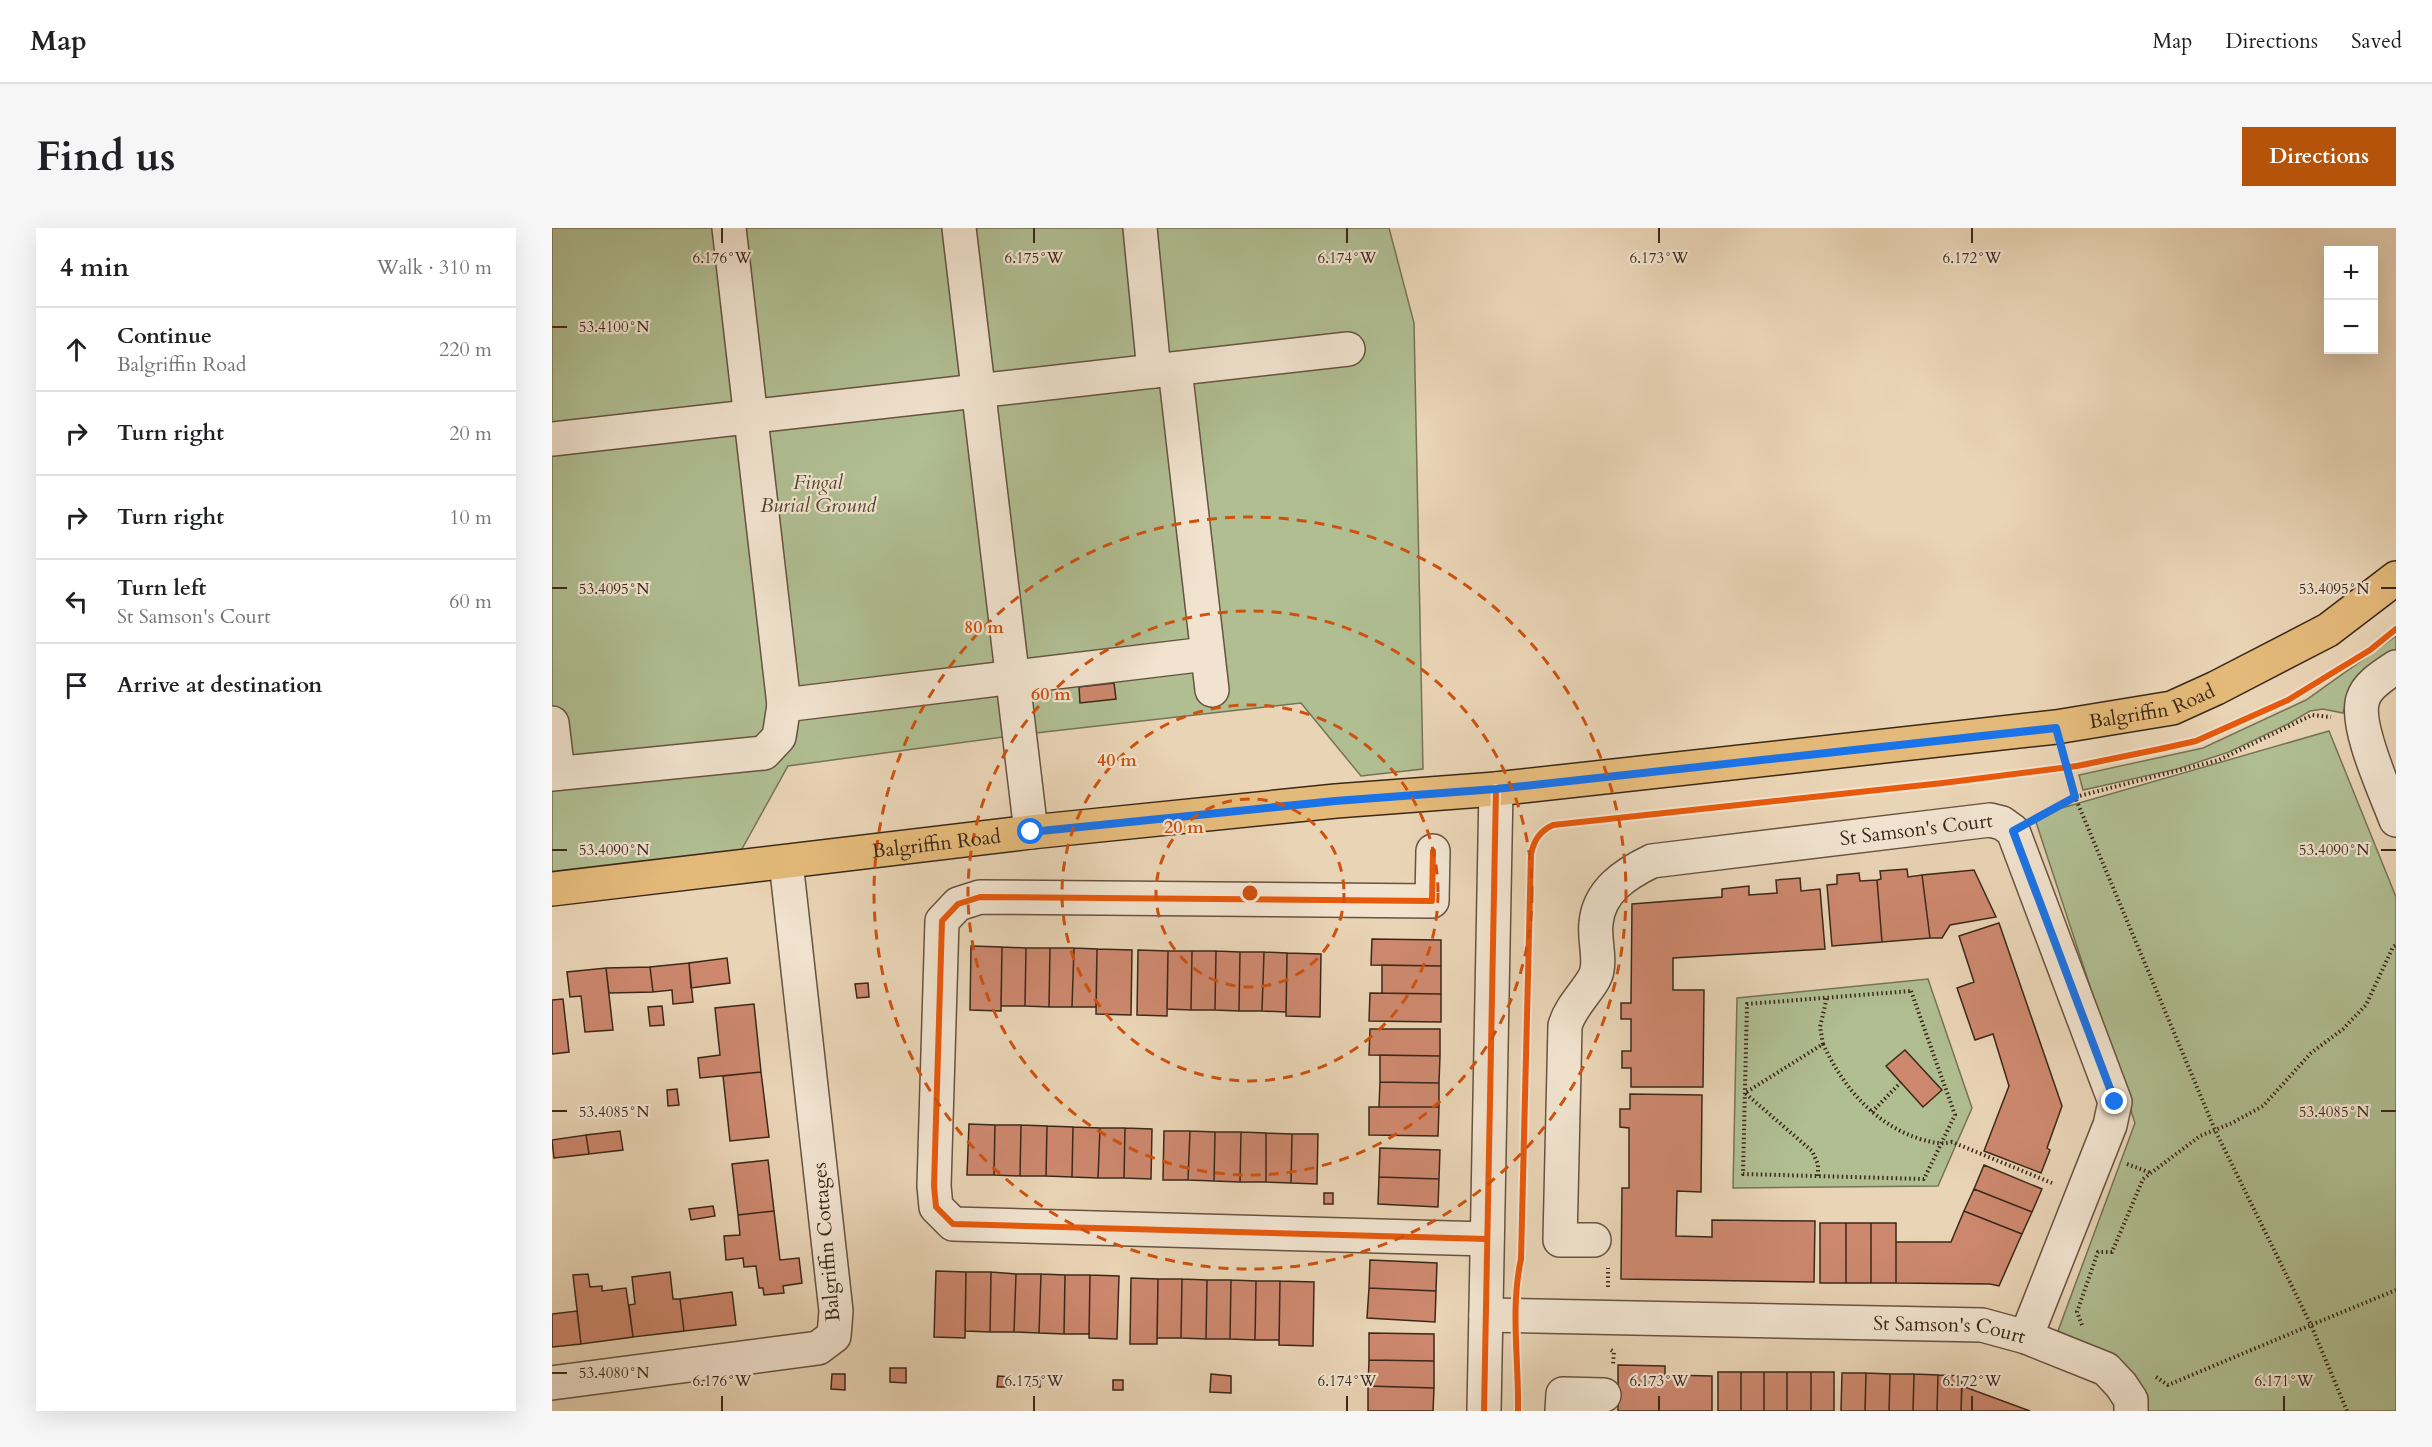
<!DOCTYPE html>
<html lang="en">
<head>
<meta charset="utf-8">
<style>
	:root { --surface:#fff; --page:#f6f6f6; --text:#202124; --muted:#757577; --line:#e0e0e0; --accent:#b45309 }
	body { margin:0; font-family:Cardo,serif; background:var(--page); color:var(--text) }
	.controls { position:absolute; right:18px; top:18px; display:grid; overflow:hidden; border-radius:0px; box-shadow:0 6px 24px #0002 }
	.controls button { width:54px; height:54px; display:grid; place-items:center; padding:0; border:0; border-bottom:2px solid var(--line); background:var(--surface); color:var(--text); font:30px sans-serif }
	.stop { position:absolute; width:18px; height:18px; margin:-14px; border:4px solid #1a73e8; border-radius:50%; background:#fff }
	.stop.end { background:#1a73e8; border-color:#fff; box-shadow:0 2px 6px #0008 }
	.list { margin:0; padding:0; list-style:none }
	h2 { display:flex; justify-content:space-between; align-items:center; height:78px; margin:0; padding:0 24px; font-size:26px }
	h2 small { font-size:20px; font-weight:400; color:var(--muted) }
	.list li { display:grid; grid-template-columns:39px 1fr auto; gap:18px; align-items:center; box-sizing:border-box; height:84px; padding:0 24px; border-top:2px solid var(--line) }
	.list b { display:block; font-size:22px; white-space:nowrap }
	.list p { margin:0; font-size:20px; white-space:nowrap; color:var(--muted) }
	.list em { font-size:20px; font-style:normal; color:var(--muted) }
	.icon { flex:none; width:33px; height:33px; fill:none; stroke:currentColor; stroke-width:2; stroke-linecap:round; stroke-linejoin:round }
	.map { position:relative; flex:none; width:1844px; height:1183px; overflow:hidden; border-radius:0px }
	header { display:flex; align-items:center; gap:36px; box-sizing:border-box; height:84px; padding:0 30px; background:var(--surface); border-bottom:2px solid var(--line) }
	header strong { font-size:28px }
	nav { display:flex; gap:33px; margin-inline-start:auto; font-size:21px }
	.intro { display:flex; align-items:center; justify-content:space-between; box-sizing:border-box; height:144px; padding:0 36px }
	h1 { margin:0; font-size:42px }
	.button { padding:15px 27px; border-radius:0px; background:var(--accent); color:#fff; font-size:21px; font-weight:700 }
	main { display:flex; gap:36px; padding:0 36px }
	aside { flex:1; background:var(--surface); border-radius:0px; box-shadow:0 6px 24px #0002 }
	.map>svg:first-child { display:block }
	.green { fill:#b0be92; stroke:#767356; stroke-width:1.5 }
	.building { fill:#cd886e; stroke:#3b2819; stroke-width:1.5 }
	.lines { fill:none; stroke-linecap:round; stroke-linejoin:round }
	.minor-casing { stroke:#665340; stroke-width:36 }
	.major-casing { stroke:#3b2819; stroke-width:36 }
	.path { stroke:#3b2819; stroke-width:4; stroke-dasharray:1.5 3; stroke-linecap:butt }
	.minor { stroke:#f1e3cf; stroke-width:33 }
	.major { stroke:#e4ba7a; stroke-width:33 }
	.cycleway-casing { stroke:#f1e3cf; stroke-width:10 }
	.cycleway { stroke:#e8590c; stroke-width:6 }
	.route { stroke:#1a73e8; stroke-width:8 }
	.ticks { fill:none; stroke:#3b2819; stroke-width:2 }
	.ring { fill:none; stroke:#ce520e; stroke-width:3; stroke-dasharray:10 8 }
	.labels { text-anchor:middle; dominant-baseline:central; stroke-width:4.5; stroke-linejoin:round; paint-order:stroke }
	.park-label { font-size:20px; font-style:italic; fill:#524631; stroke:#f1e3cf }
	.street-label { font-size:20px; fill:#3b2819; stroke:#f1e3cf }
	.ticks-label { font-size:15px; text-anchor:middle; fill:#3b2819; stroke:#f1e3cf; stroke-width:4.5; stroke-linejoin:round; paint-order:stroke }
	.centre { fill:#ce520e; stroke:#f1e3cf; stroke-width:3 }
	.ring-label { font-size:18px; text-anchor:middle; font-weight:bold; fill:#ce520e; stroke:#f1e3cf; stroke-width:4.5; stroke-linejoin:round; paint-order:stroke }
</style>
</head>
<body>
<header>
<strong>Map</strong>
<nav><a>Map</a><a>Directions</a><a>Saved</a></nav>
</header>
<div class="intro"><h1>Find us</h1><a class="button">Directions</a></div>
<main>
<aside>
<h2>4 min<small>Walk · 310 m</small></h2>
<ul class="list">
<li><svg class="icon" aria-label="ahead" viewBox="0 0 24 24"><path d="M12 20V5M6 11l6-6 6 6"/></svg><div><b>Continue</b><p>Balgriffin Road</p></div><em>220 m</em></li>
<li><svg class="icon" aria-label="right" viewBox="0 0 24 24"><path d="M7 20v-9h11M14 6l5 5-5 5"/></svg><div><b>Turn right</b></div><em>20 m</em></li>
<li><svg class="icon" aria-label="right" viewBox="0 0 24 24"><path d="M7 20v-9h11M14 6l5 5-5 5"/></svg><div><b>Turn right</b></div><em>10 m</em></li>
<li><svg class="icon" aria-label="left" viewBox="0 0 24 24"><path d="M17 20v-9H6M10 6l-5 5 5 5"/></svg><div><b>Turn left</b><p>St Samson's Court</p></div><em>60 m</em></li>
<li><svg class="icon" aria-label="arrive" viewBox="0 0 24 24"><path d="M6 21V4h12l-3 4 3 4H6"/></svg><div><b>Arrive at destination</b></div></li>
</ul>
</aside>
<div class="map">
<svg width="1844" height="1183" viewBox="0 0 1844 1183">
	<rect width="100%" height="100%" fill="#e9d4b5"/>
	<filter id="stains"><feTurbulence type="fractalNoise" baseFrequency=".00333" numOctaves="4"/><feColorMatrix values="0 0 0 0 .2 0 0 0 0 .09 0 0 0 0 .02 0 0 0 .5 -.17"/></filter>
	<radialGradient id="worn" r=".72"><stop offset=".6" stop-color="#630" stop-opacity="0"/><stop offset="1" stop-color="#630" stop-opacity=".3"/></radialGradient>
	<path class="green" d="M 0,0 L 837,0 L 862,95 L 871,541 L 809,548 L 749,475 L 466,507 L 236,538 L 186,628 L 0,646 Z
		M 1844,408 L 1844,423 C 1817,442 1798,450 1791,485 L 1771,481 L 1758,483 L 1736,496 L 1677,524 L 1625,541 L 1531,562 L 1527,547 L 1651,520 L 1754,472 Z
		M 1777,503 L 1844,669 L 1844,1183 L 1593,1183 L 1594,1166 L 1568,1134 L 1506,1103 L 1583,895 L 1482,588 Z
		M 1376,751 L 1420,880 L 1386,958 L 1181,960 L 1185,770 Z"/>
	<path class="building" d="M 562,455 L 564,471 L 528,475 L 527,459 Z
		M 1355,641 L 1356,649 L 1370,647 L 1378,710 L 1330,714 L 1325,652 L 1329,651 L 1328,643 Z
		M 1422,642 L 1444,689 L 1398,697 L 1390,710 L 1378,710 L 1370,647 Z
		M 1307,645 L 1308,653 L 1325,652 L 1330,714 L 1280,718 L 1275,657 L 1285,656 L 1285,647 Z
		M 1248,650 L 1249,663 L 1268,661 L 1273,721 L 1121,730 L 1121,762 L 1152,762 L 1151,859 L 1079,859 L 1079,840 L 1070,840 L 1070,823 L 1079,823 L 1079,791 L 1069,791 L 1069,775 L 1079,775 L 1080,676 L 1170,669 L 1170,661 L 1197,658 L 1197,667 L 1225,665 L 1224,652 Z
		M 1447,695 L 1510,878 L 1495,920 L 1498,922 L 1489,945 L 1432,923 L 1457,858 L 1441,806 L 1423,812 L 1405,760 L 1422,754 L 1407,708 Z
		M 820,711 L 889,712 L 889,738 L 819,737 Z
		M 419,718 L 450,719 L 449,783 L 418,782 Z
		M 450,719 L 474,720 L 473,778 L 449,778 Z
		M 474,720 L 498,720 L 497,779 L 473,778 Z
		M 498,720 L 522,720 L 520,779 L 497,779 Z
		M 522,720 L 545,721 L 544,779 L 520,779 Z
		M 545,721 L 580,722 L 579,787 L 544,786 Z
		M 586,722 L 616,723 L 615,788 L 585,787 Z
		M 616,723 L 640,723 L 639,782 L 615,781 Z
		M 640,723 L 664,723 L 663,782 L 639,782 Z
		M 664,723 L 688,724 L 687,783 L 663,782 Z
		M 688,724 L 712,724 L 710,783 L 687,783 Z
		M 712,724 L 735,725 L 734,784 L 710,783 Z
		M 735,725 L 769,726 L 768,789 L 734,788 Z
		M 175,730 L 178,755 L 139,760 L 137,735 Z
		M 137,735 L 141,774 L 121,776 L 120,762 L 101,764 L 98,739 Z
		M 830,737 L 889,738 L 889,766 L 830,765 Z
		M 98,739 L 101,764 L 57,765 L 54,740 Z
		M 54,740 L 61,802 L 33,804 L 29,768 L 18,769 L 15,744 Z
		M 316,755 L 317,769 L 305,770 L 303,756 Z
		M 818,765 L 889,766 L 889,794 L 817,793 Z
		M 11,771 L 17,824 L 0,826 L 0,772 Z
		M 202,776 L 209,844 L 148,850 L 146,830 L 168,827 L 163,780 Z
		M 110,778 L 112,797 L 98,798 L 96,779 Z
		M 818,801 L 888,801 L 888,828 L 817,827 Z
		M 1353,822 L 1390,862 L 1371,879 L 1334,838 Z
		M 828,827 L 888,828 L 887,855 L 828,854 Z
		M 209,844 L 217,909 L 178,913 L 171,848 Z
		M 828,854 L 887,855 L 887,879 L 827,879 Z
		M 125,861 L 127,877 L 116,878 L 115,862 Z
		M 1078,866 L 1150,867 L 1149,964 L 1125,963 L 1124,1008 L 1160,1009 L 1160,992 L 1263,993 L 1262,1054 L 1069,1051 L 1070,960 L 1077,960 L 1077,900 L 1068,899 L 1068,881 L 1078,881 Z
		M 817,879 L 887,879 L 886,908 L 817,907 Z
		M 417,896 L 443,897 L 442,947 L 415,947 Z
		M 443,897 L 469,897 L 468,948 L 442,947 Z
		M 469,897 L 495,898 L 494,948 L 468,948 Z
		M 495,898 L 521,899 L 520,949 L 494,948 Z
		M 521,899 L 548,900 L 546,950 L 520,949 Z
		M 548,900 L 573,900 L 572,950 L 546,950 Z
		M 573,900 L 600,901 L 599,951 L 572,950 Z
		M 68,903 L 71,922 L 37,926 L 34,907 Z
		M 612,903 L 638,903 L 636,952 L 611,952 Z
		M 638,903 L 663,904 L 662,953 L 636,952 Z
		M 663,904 L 689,904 L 688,954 L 662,953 Z
		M 689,904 L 714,905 L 714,954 L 688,954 Z
		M 714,905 L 740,906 L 739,955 L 714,954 Z
		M 740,906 L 766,906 L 765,956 L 739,955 Z
		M 34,907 L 37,926 L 2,930 L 0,912 Z
		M 828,920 L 888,922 L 887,951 L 827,949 Z
		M 216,932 L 222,983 L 186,987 L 180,936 Z
		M 1432,937 L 1490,961 L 1480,984 L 1422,961 Z
		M 827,949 L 887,951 L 886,979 L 826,976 Z
		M 1422,961 L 1480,984 L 1470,1006 L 1412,983 Z
		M 772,965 L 781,965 L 781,976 L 772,976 Z
		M 161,978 L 163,988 L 139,992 L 137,981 Z
		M 222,983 L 228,1032 L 247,1030 L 250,1055 L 231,1058 L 232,1065 L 212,1067 L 211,1060 L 207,1060 L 204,1038 L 192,1039 L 191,1030 L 174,1032 L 172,1008 L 188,1007 L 186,987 Z
		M 1412,983 L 1470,1006 L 1447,1058 L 1438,1056 L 1344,1055 L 1344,1014 L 1399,1014 Z
		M 1268,995 L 1294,995 L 1294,1055 L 1268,1055 Z
		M 1294,995 L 1319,995 L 1319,1055 L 1294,1055 Z
		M 1319,995 L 1344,995 L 1344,1055 L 1319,1055 Z
		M 818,1032 L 885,1035 L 884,1063 L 817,1060 Z
		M 384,1043 L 414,1044 L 413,1110 L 382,1109 Z
		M 118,1044 L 121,1071 L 128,1071 L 132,1103 L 81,1109 L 77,1077 L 83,1076 L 80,1049 Z
		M 414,1044 L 439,1044 L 438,1104 L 413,1103 Z
		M 439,1044 L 464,1046 L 462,1104 L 438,1104 Z
		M 36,1046 L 38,1059 L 50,1058 L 50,1063 L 74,1060 L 81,1109 L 29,1116 L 21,1047 Z
		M 464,1046 L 489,1046 L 487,1105 L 462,1104 Z
		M 489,1046 L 513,1047 L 512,1106 L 487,1105 Z
		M 513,1047 L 538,1047 L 537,1106 L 512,1106 Z
		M 538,1047 L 567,1048 L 565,1111 L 537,1110 Z
		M 579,1050 L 606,1051 L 605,1116 L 578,1116 Z
		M 606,1051 L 630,1051 L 629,1110 L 605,1110 Z
		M 630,1051 L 655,1052 L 654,1111 L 629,1110 Z
		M 655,1052 L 679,1052 L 678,1111 L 654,1111 Z
		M 679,1052 L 704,1053 L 703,1112 L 678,1111 Z
		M 704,1053 L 728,1053 L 727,1112 L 703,1112 Z
		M 728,1053 L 762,1054 L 761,1118 L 727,1117 Z
		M 817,1060 L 884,1063 L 883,1094 L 815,1090 Z
		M 180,1064 L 184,1097 L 132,1103 L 128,1071 Z
		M 25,1083 L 29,1116 L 0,1119 L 0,1086 Z
		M 817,1105 L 882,1106 L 882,1133 L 817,1132 Z
		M 817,1132 L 882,1133 L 882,1160 L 816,1158 Z
		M 1066,1137 L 1113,1138 L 1113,1147 L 1160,1148 L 1160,1183 L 1066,1183 Z
		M 338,1140 L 354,1140 L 354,1155 L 338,1154 Z
		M 1166,1144 L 1189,1144 L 1189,1183 L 1166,1183 Z
		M 1189,1144 L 1212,1144 L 1212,1183 L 1189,1183 Z
		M 1212,1144 L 1235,1144 L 1235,1183 L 1212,1183 Z
		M 1235,1144 L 1259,1144 L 1259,1183 L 1235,1183 Z
		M 1259,1144 L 1282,1144 L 1282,1183 L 1259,1183 Z
		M 1290,1145 L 1314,1145 L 1313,1183 L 1289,1183 Z
		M 1314,1145 L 1338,1146 L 1337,1183 L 1313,1183 Z
		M 280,1146 L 293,1146 L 293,1162 L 279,1161 Z
		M 659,1146 L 679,1148 L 679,1165 L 658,1164 Z
		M 1338,1146 L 1362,1146 L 1361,1183 L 1337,1183 Z
		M 1362,1146 L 1386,1147 L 1385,1183 L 1361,1183 Z
		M 1386,1147 L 1410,1148 L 1409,1183 L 1385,1183 Z
		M 446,1148 L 457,1149 L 457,1159 L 445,1159 Z
		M 475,1149 L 488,1149 L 488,1159 L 475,1158 Z
		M 561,1152 L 571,1152 L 571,1162 L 561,1162 Z
		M 816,1158 L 882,1160 L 881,1183 L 816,1183 Z
		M 1410,1158 L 1478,1183 L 1409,1183 Z"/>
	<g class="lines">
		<g class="minor-casing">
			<g id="minor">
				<path d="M 177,0 L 232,477"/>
				<path d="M 407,0 L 479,604"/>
				<path d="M 588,0 L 602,143"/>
				<path d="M 623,141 L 660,462"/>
				<path d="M 0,211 L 796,121"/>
				<path d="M 1844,439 C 1832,447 1815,457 1811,471 C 1802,497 1834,565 1844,592"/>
				<path d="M 0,495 L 6,545"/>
				<path d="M 0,546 L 212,525 L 227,509 L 232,477 L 654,426"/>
				<path d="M 881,623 L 880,673 L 428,669 L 406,676 L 390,693 L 382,958 L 384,979 L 401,996 L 935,1011"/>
				<path id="s1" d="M 1042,1012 L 1008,1012 L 1013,798 C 1018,777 1043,757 1045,742 C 1048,727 1042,711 1044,695 C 1047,663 1073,646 1100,633 L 1438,592 L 1450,595 L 1461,603 L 1563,874 L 1558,897 L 1474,1109"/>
				<path id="s2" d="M 934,1087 L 1430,1097 L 1474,1109 L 1554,1141 L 1569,1157 L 1579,1172 L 1579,1183"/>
				<path d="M 0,1155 L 266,1120 L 282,1108 L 284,1083 L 234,634"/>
				<path d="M 932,1183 L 944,561"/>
				<path d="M 1010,1183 L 1011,1166 L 1052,1167"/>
			</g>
		</g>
		<g class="major-casing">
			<g id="major">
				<path id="s3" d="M 0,661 L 479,604 L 784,573 L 944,561 L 1504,499 L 1620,480 L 1664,460 L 1776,402 L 1844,350"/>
			</g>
		</g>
		<path class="path" d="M 1511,529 L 1523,569 L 1663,902 L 1759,1097 L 1844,1062
			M 1488,588 L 1523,569 L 1667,532 L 1760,487 L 1779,489
			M 1359,763 L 1403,887 L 1372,951 L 1191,946 L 1195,776 Z
			M 1271,816 C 1291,859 1322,896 1368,911 C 1380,914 1388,917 1400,914 L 1500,955
			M 1320,884 L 1349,854
			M 1575,936 L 1599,945
			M 1266,948 L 1266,936 L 1260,923 L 1193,865 L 1271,816 L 1268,799 L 1275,769
			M 1056,1059 L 1056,1040
			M 1530,1097 L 1525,1084 L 1546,1024 L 1560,1024 L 1591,951 L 1648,908 L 1680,895 L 1711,878 L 1759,825 L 1791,801 L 1814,777 L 1841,719 L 1844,717
			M 1059,1122 L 1062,1124 L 1061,1137
			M 1604,1149 L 1616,1157 L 1759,1097 L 1795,1183"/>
		<use href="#minor" class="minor"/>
		<use href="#major" class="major"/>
		<g class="cycleway-casing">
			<path id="cycleway" d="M 881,623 L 880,673 L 428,669 L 406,676 L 390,693 L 382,958 L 384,979 L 401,996 L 935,1011
				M 932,1183 L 944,561
				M 966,1183 C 967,1132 958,1082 969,1031 L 979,626 C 982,612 988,603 1001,597 L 1391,555 L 1525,538 L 1608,521 L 1644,513 L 1736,472 L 1818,422 L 1844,401"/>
		</g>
		<use href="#cycleway" class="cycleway"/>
	</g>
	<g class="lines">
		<path class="route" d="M 479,604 L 783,573 L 944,561 L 1504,500 L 1523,569 L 1461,603 L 1563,874"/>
	</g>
	<path class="ticks" d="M 170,0 L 170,15M 482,0 L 482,15M 795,0 L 795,15M 1107,0 L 1107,15M 1420,0 L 1420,15M 0,99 L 15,99M 0,360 L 15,360M 1829,360 L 1844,360M 0,622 L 15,622M 1829,622 L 1844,622M 0,883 L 15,883M 1829,883 L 1844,883M 0,1145 L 15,1145M 170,1168 L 170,1183M 482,1168 L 482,1183M 795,1168 L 795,1183M 1107,1168 L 1107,1183M 1420,1168 L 1420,1183M 1732,1168 L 1732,1183"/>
	<g class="ring">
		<circle cx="698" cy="665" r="94"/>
		<circle cx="698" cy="665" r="188"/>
		<circle cx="698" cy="665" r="282"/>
		<circle cx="698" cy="665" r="376"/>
	</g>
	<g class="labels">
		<g class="park-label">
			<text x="266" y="254">Fingal<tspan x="266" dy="23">Burial Ground</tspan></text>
		</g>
		<g class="street-label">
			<text stroke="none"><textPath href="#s3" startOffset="1611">Balgriffin Road</textPath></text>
			<text stroke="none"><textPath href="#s1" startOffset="714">St Samson's Court</textPath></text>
			<text stroke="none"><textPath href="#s3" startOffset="387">Balgriffin Road</textPath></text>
			<text transform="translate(274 1014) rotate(-95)">Balgriffin Cottages</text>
			<text stroke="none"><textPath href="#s2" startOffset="464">St Samson's Court</textPath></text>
		</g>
	</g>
	<g class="ticks-label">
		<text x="170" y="35">6.176°W</text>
		<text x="482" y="35">6.175°W</text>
		<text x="795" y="35">6.174°W</text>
		<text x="1107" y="35">6.173°W</text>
		<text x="1420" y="35">6.172°W</text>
		<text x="62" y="104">53.4100°N</text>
		<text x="62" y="366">53.4095°N</text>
		<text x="1782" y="366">53.4095°N</text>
		<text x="62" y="627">53.4090°N</text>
		<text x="1782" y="627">53.4090°N</text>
		<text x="62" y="889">53.4085°N</text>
		<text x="1782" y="889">53.4085°N</text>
		<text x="62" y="1150">53.4080°N</text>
		<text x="170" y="1158">6.176°W</text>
		<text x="482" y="1158">6.175°W</text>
		<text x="795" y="1158">6.174°W</text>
		<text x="1107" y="1158">6.173°W</text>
		<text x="1420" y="1158">6.172°W</text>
		<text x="1732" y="1158">6.171°W</text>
	</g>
	<circle cx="698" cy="665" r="9" class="centre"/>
	<g class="ring-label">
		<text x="432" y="405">80 m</text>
		<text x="499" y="472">60 m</text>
		<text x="565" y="538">40 m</text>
		<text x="632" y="605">20 m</text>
	</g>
	<rect width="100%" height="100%" filter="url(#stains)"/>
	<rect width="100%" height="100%" fill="url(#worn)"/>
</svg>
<div class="controls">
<button>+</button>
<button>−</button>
</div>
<div class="stop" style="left:479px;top:604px"></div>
<div class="stop end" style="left:1563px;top:874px"></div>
</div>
</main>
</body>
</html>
